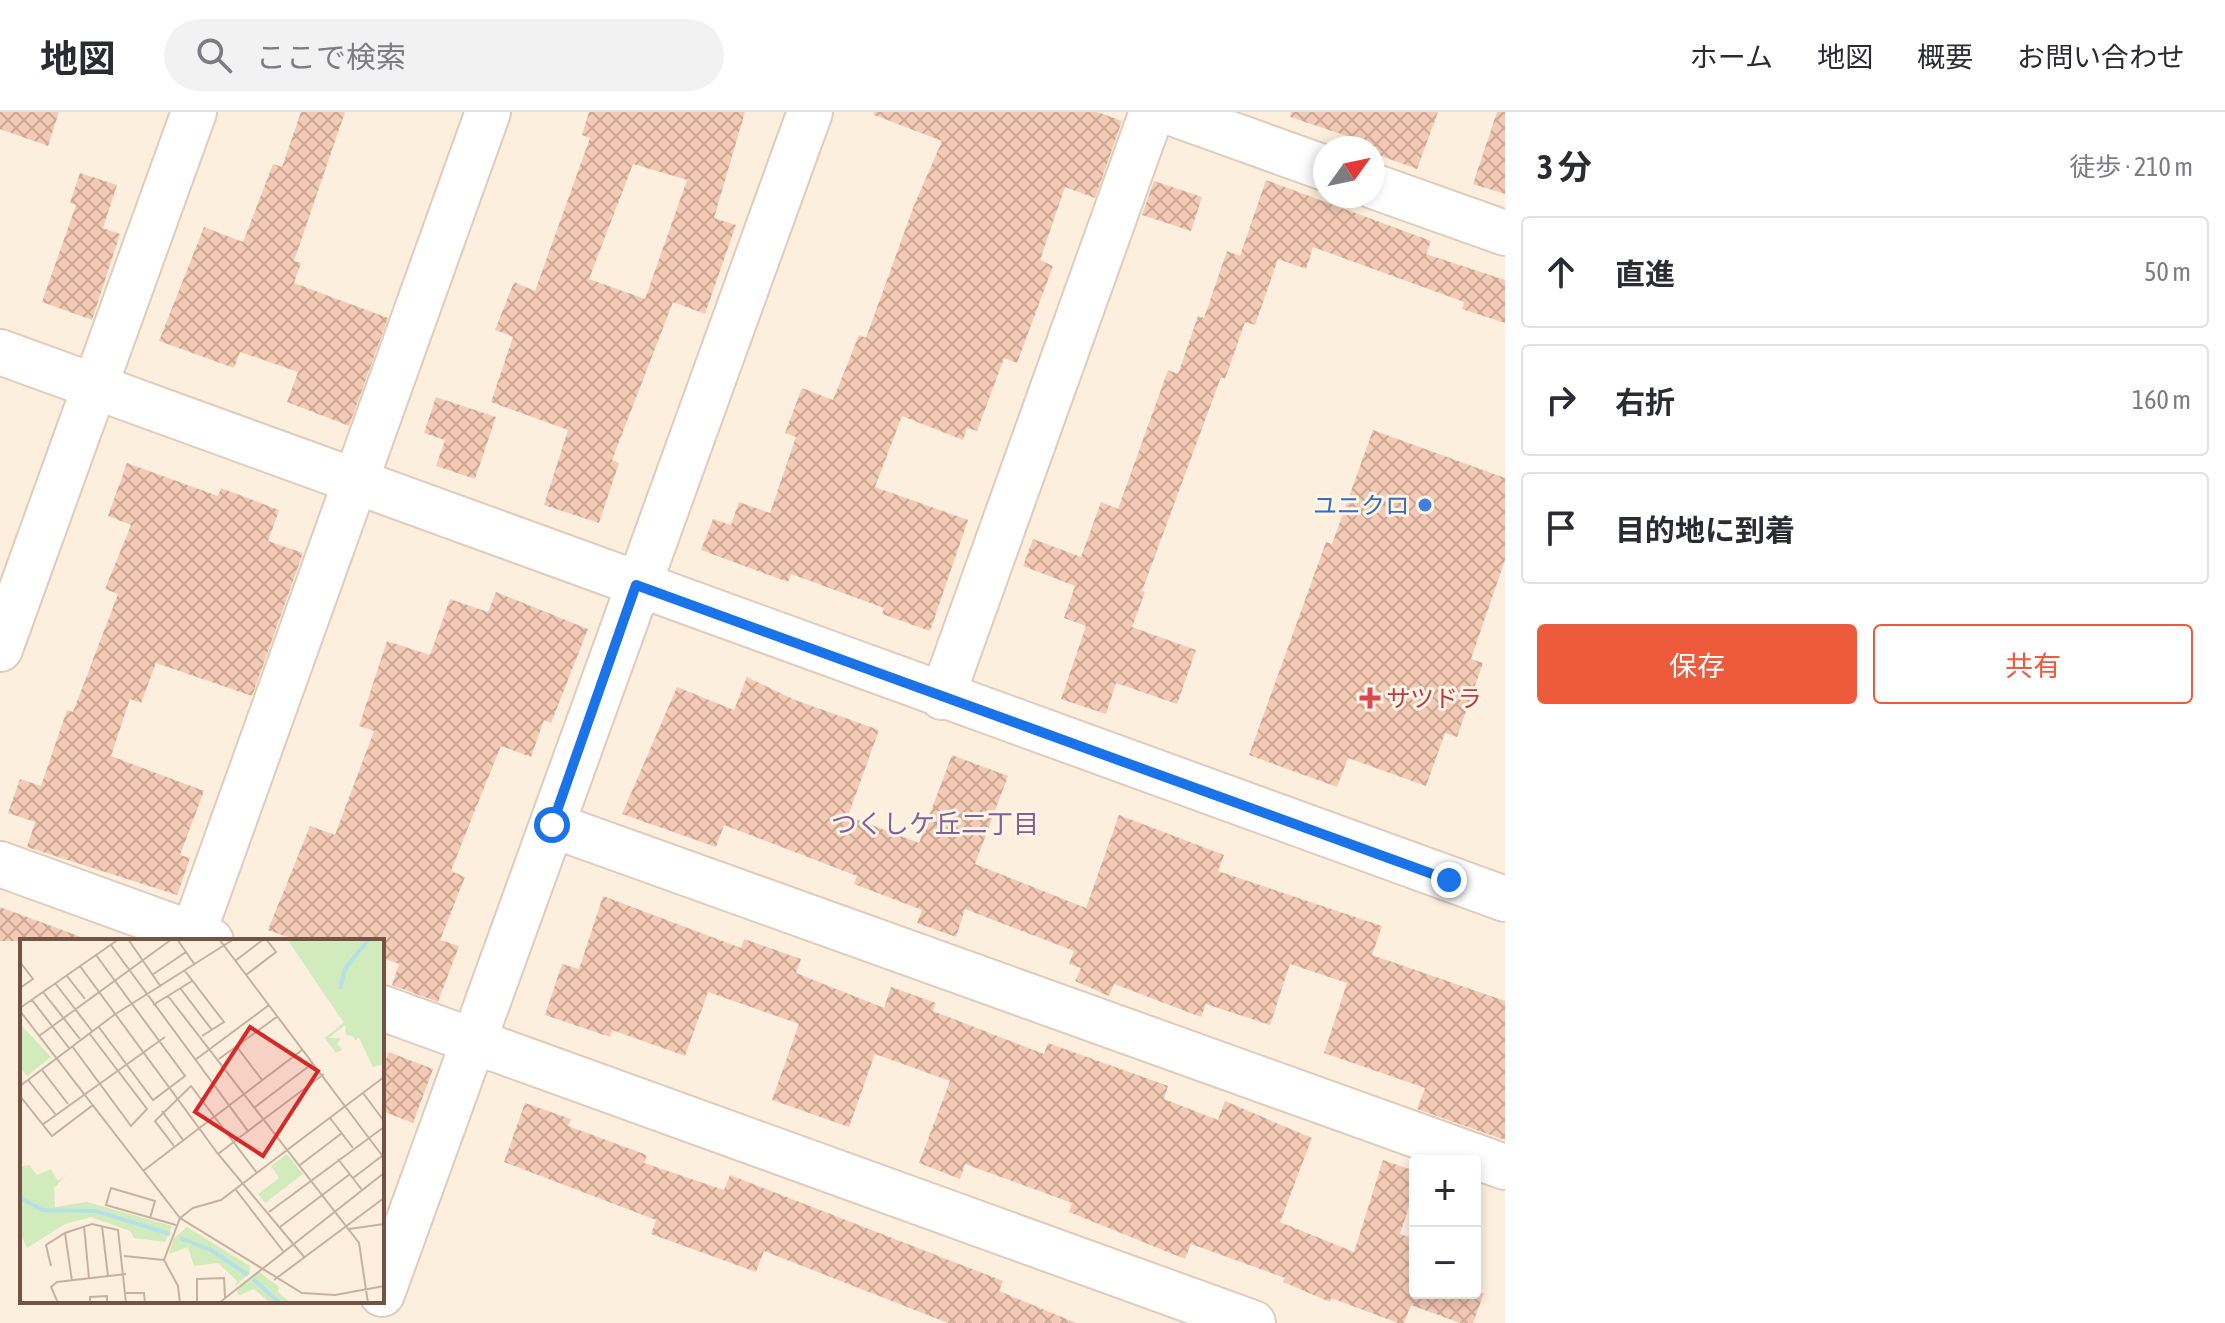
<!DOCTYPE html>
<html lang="ja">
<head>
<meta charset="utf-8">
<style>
	:root { --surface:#fff; --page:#f2f2f3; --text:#2b2b33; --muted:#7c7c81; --line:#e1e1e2; --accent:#ee5a3c }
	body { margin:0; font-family:"Asap Condensed","Noto Sans JP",sans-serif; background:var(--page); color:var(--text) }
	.controls { position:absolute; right:24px; bottom:24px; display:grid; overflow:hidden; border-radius:8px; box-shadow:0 4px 12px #0003 }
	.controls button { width:72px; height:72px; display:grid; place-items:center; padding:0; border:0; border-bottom:2px solid var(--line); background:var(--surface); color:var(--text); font:40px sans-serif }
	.compass { position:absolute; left:1313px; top:24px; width:72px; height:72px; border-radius:50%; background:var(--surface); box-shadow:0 4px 12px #0003; rotate:57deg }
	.stop { position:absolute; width:24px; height:24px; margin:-18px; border:6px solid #1a73e8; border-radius:50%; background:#fff }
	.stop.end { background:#1a73e8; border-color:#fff; box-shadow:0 2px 8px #0008 }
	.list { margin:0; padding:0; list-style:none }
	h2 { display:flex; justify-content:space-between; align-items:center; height:104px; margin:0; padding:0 32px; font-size:34px }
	h2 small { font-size:26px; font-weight:400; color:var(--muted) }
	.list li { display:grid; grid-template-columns:52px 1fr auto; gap:24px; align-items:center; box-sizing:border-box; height:112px; margin:0 16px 16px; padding:0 16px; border:2px solid var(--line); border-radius:8px }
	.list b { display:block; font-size:30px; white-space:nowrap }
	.list em { font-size:26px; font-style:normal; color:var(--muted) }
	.actions { display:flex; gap:16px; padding:24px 32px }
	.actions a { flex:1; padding:18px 0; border:2px solid var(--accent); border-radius:8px; text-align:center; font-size:28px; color:var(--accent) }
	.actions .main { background:var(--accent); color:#fff }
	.icon { flex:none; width:44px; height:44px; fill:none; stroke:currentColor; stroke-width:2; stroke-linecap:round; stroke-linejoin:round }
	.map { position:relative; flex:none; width:1505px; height:1211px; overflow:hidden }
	header { display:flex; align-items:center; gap:48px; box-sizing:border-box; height:112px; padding:0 40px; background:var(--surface); border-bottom:2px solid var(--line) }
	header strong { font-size:38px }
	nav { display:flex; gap:44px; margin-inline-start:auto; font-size:28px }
	.search { width:560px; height:72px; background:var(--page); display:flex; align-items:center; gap:20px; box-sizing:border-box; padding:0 28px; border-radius:44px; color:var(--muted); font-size:30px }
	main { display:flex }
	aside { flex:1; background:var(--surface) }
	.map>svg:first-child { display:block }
	.building { fill:url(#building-cross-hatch); fill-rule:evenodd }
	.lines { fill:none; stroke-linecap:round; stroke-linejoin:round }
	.minor-casing { stroke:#e1cbba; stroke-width:48 }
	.minor { stroke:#fff; stroke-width:44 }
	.route { stroke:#1a73e8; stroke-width:10 }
	.shop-dot { fill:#3f7fe0; stroke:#fff4e6; stroke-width:3 }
	.health-dot { fill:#e0444e; stroke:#fff4e6; stroke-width:3 }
	.labels { text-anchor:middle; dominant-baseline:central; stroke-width:6; stroke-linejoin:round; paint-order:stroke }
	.shop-label { font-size:24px; fill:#366cbe; stroke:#fff4e6; text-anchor:end }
	.health-label { font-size:24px; fill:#be3a42; stroke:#fff4e6; text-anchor:start }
	.neighbourhood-label { font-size:26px; fill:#826098; stroke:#fff4e6 }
	.inset-river { fill:none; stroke:#b2e2e7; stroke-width:4 }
	.inset-road { fill:none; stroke:#c6b1a1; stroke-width:2 }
	.view { fill:#d62828; fill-opacity:0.15; stroke:#d62828; stroke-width:4 }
	.inset-edge { fill:none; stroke:#745345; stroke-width:4 }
</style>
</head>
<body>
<header>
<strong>地図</strong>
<div class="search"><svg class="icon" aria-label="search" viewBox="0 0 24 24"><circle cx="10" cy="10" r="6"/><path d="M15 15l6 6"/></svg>ここで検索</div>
<nav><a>ホーム</a><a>地図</a><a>概要</a><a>お問い合わせ</a></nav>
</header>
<main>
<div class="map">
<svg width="1505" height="1211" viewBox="0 0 1505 1211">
	<defs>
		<pattern id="building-cross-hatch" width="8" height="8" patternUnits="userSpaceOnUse" patternTransform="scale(2)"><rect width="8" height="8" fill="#f4cab5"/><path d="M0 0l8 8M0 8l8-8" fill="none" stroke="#caa795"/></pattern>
	</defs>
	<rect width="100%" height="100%" fill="#fdefde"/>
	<path class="building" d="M 0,0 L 59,0 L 48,34 L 0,17 Z
		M 301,0 L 345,0 L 294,149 L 301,151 L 294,171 L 388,206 L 349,314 L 287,290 L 298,260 L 240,240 L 234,256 L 159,229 L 204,115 L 243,130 L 273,52 L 282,55 Z
		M 589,0 L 745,0 L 714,106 L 736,113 L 705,202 L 673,190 L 612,348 L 619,351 L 599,411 L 544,393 L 568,318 L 491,290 L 513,225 L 495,218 L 514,170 L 535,179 L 590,26 L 582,23 ZM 633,52 L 687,68 L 645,187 L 589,167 Z
		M 874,0 L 1097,0 L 1122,9 L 1095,86 L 1065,75 L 1040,148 L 1053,154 L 1017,251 L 1004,246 L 977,319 L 967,316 L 963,328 L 902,304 L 875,375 L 968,408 L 930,519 L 882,502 L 884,496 L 791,462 L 788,470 L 701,438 L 713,407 L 731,413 L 739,390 L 770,401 L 796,325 L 785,321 L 802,276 L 833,288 L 859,223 L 866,226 L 913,96 L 942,29 L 874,3 Z
		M 1291,0 L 1438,0 L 1417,57 L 1373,41 L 1371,32 L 1290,5 Z
		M 1497,0 L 1505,0 L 1505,82 L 1473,72 Z
		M 80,61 L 117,73 L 103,116 L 120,122 L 92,208 L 42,190 L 76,93 L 70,91 Z
		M 1266,68 L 1431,129 L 1426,142 L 1505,168 L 1505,211 L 1462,197 L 1464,190 L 1313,135 L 1306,157 L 1278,147 L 1255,213 L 1245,210 L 1225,267 L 1221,265 L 1142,479 L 1145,480 L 1132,515 L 1196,538 L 1177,592 L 1116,571 L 1106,602 L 1061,587 L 1086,514 L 1064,506 L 1075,474 L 1023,454 L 1033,427 L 1081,445 L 1101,390 L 1118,397 L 1168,258 L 1178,262 L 1198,204 L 1204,206 L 1227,139 L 1240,144 Z
		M 1154,69 L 1202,85 L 1191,119 L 1142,103 Z
		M 436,285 L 496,305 L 475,367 L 436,354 L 445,328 L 424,321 Z
		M 1373,318 L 1505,366 L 1505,448 L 1471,547 L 1483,551 L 1457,625 L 1445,621 L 1426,674 L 1348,646 L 1337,675 L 1249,643 L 1326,430 L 1332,432 Z
		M 127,351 L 218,384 L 221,376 L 279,398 L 268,429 L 303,441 L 252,584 L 156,551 L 141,591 L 130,587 L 111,644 L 204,679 L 180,743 L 190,746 L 177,783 L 27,735 L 35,710 L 8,701 L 20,667 L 41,674 L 67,598 L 73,600 L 118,482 L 105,477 L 131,413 L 108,404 Z
		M 496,480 L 588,517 L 551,611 L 544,608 L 531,645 L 501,634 L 471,708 L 451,759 L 465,765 L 440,828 L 459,834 L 438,890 L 392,873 L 399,852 L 382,846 L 382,829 L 299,829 L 268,818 L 310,714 L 335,723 L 374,619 L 359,614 L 387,529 L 430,543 L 450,487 L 488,500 Z
		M 747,565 L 795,588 L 879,618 L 848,704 L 919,731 L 952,643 L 1008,664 L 975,752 L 1086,796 L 1119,703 L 1224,743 L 1218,759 L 1382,814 L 1372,843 L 1505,889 L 1505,1028 L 1417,997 L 1425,976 L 1324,941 L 1347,871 L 1290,852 L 1270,913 L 1206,892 L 1201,905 L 1114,872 L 1109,884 L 1075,869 L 1081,856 L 1069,852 L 1074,839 L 965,797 L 956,825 L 917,811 L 922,798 L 854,772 L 857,764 L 724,713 L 716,735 L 622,702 L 677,575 L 734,598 Z
		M 603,784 L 741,836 L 744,827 L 801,847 L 796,861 L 884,896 L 891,875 L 936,891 L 933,899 L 1044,942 L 1048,931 L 1168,974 L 1164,987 L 1218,1008 L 1225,989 L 1312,1026 L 1280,1110 L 1354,1140 L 1383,1048 L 1415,1059 L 1415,1076 L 1400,1122 L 1415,1127 L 1415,1181 L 1484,1181 L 1473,1211 L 1460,1211 L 1411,1193 L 1404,1211 L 1398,1211 L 1331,1186 L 1330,1190 L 1283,1170 L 1285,1166 L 1191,1132 L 1185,1147 L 1069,1100 L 1072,1091 L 965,1052 L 960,1067 L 919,1051 L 950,969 L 875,942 L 849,1015 L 772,988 L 799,912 L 708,880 L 685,944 L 612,918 L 610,925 L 545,903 L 562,852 L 579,857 Z
		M 0,795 L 84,826 L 83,829 L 0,829 Z
		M 389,940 L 433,957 L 413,1011 L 382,999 L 382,958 Z
		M 525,991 L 571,1007 L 568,1014 L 647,1043 L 644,1051 L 724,1078 L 730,1063 L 1003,1169 L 999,1179 L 1076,1211 L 948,1211 L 764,1139 L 756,1160 L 651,1122 L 656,1108 L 504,1050 Z"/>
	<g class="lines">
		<g class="minor-casing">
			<path id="minor" d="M 1169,0 L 1325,56
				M 1373,74 L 1505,121
				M 0,240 L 1505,787
				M 0,537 L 194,0
				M 942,585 L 1152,0
				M 552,713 L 1505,1055
				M 0,752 L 193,822
				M 211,829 L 193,822 L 488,0
				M 382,896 L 1253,1211
				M 382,1182 L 810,0"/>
		</g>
		<use href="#minor" class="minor"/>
	</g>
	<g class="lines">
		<path class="route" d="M 552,713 L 636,473 L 1449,768"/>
	</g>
	<circle class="shop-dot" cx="1425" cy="393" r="8"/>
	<path class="health-dot" d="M1366 574h8v8h8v8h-8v8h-8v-8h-8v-8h8z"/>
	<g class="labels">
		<g class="shop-label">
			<text x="1409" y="393">ユニクロ</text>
		</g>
		<g class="health-label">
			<text x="1386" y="586">サツドラ</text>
		</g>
		<g class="neighbourhood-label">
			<text x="935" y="712">つくしケ丘二丁目</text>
		</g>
	</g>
	<g transform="translate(20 827)">
		<rect width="364" height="364" fill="#fdefde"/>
		<path d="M 272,0 L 364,0 L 364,125 L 353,128 L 339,99 L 326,96 L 325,86 L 309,99 L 321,99 L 317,105 L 322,111 L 316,114 L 305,99 L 324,83 ZM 9,226 L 17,236 L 31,230 L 38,242 L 47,235 L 34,249 L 35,268 L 67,263 L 152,287 L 145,303 L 114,299 L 110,292 L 71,278 L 45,285 L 7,309 L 0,294 L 0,228 ZM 167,288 L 230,327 L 230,334 L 215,347 L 217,342 L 198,324 L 174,327 L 168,308 L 149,315 L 154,299 ZM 238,332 L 259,348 L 258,353 L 271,364 L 250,364 L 234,350 L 218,357 L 217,350 Z" fill="#d2ebbd"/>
		<path d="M 267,0 L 341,0 L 345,23 L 364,51 L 364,80 L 348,77 L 336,102 ZM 0,85 L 31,118 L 7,137 L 0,129 ZM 267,215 L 283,235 L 245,264 L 238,255 L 259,239 L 251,227 Z" fill="#d2ebbd"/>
		<path class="inset-river" d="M 320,50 L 325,30 L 349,0M 0,258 L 22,271 L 76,272 L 150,295M 160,299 L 191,311 L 228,336M 233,340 L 260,364"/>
		<path class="inset-road" d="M 108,0 L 141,48M 157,0 L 175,26M 199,0 L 364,219M 91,6 L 228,192 L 304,135M 76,16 L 165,137 L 133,161 L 78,87M 215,22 L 244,0M 0,23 L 13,40 L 0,49M 60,27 L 198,215 L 285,319M 165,32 L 204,83 L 182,97M 132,36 L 166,13M 226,36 L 256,13 L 246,0M 47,37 L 65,60M 35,44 L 72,92M 160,49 L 192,91M 23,53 L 60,100M 148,57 L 339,304 L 348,364M 12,61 L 49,109M 133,66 L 172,42M 0,69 L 99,0M 0,72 L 160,279 L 282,354 L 315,356 L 364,347M 19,97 L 152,0M 52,107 L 111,187 L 127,170 L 69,94M 217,108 L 242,141M 199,120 L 258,77M 175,121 L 249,66M 22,131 L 48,165M 8,141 L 36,176M 0,147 L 94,76 L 214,0M 343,154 L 364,182M 0,157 L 32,197 L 73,166M 235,168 L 293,124M 142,172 L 163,201M 310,179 L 333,209M 22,186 L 145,98M 154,207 L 135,182 L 171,147 L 237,234M 198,215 L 228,192M 318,220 L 342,251M 280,226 L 322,194M 123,232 L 282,111M 333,239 L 362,217M 216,251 L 263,312M 249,273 L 364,188M 130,279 L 135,262 L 91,249 L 86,266 L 156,286M 64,287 L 69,339M 82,287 L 88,337M 260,288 L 330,235M 329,290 L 364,285M 45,294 L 52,342M 104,317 L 144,321M 31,327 L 26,306 L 45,294 L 72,285 L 98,291 L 106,364M 254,341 L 364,259M 106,354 L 124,354 L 125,364M 38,364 L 31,348 L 37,343 L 106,335M 70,364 L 70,358 L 87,357 L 87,364M 160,364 L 158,347 L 144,321 L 160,279 L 173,269 L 201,261 L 364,138M 177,364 L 177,340 L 204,339 L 205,359M 199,364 L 364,234"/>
		<path class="view" d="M 230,88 L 298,132 L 243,217 L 175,173 Z"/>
		<rect width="364" height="364" class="inset-edge"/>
	</g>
</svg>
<div class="controls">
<button>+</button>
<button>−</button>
</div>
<svg class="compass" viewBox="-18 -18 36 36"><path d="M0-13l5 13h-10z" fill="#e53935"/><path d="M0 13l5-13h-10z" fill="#7c7c81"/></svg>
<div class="stop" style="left:552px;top:713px"></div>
<div class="stop end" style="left:1449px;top:768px"></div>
</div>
<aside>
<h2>3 分<small>徒歩 · 210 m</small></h2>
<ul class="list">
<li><svg class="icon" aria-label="ahead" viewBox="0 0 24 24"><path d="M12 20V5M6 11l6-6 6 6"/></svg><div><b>直進</b></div><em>50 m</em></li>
<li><svg class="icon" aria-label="right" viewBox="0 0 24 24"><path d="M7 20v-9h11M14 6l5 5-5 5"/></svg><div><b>右折</b></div><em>160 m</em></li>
<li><svg class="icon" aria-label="arrive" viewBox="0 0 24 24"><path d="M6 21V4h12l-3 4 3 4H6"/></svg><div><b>目的地に到着</b></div></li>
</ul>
<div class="actions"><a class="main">保存</a><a>共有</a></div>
</aside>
</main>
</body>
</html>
